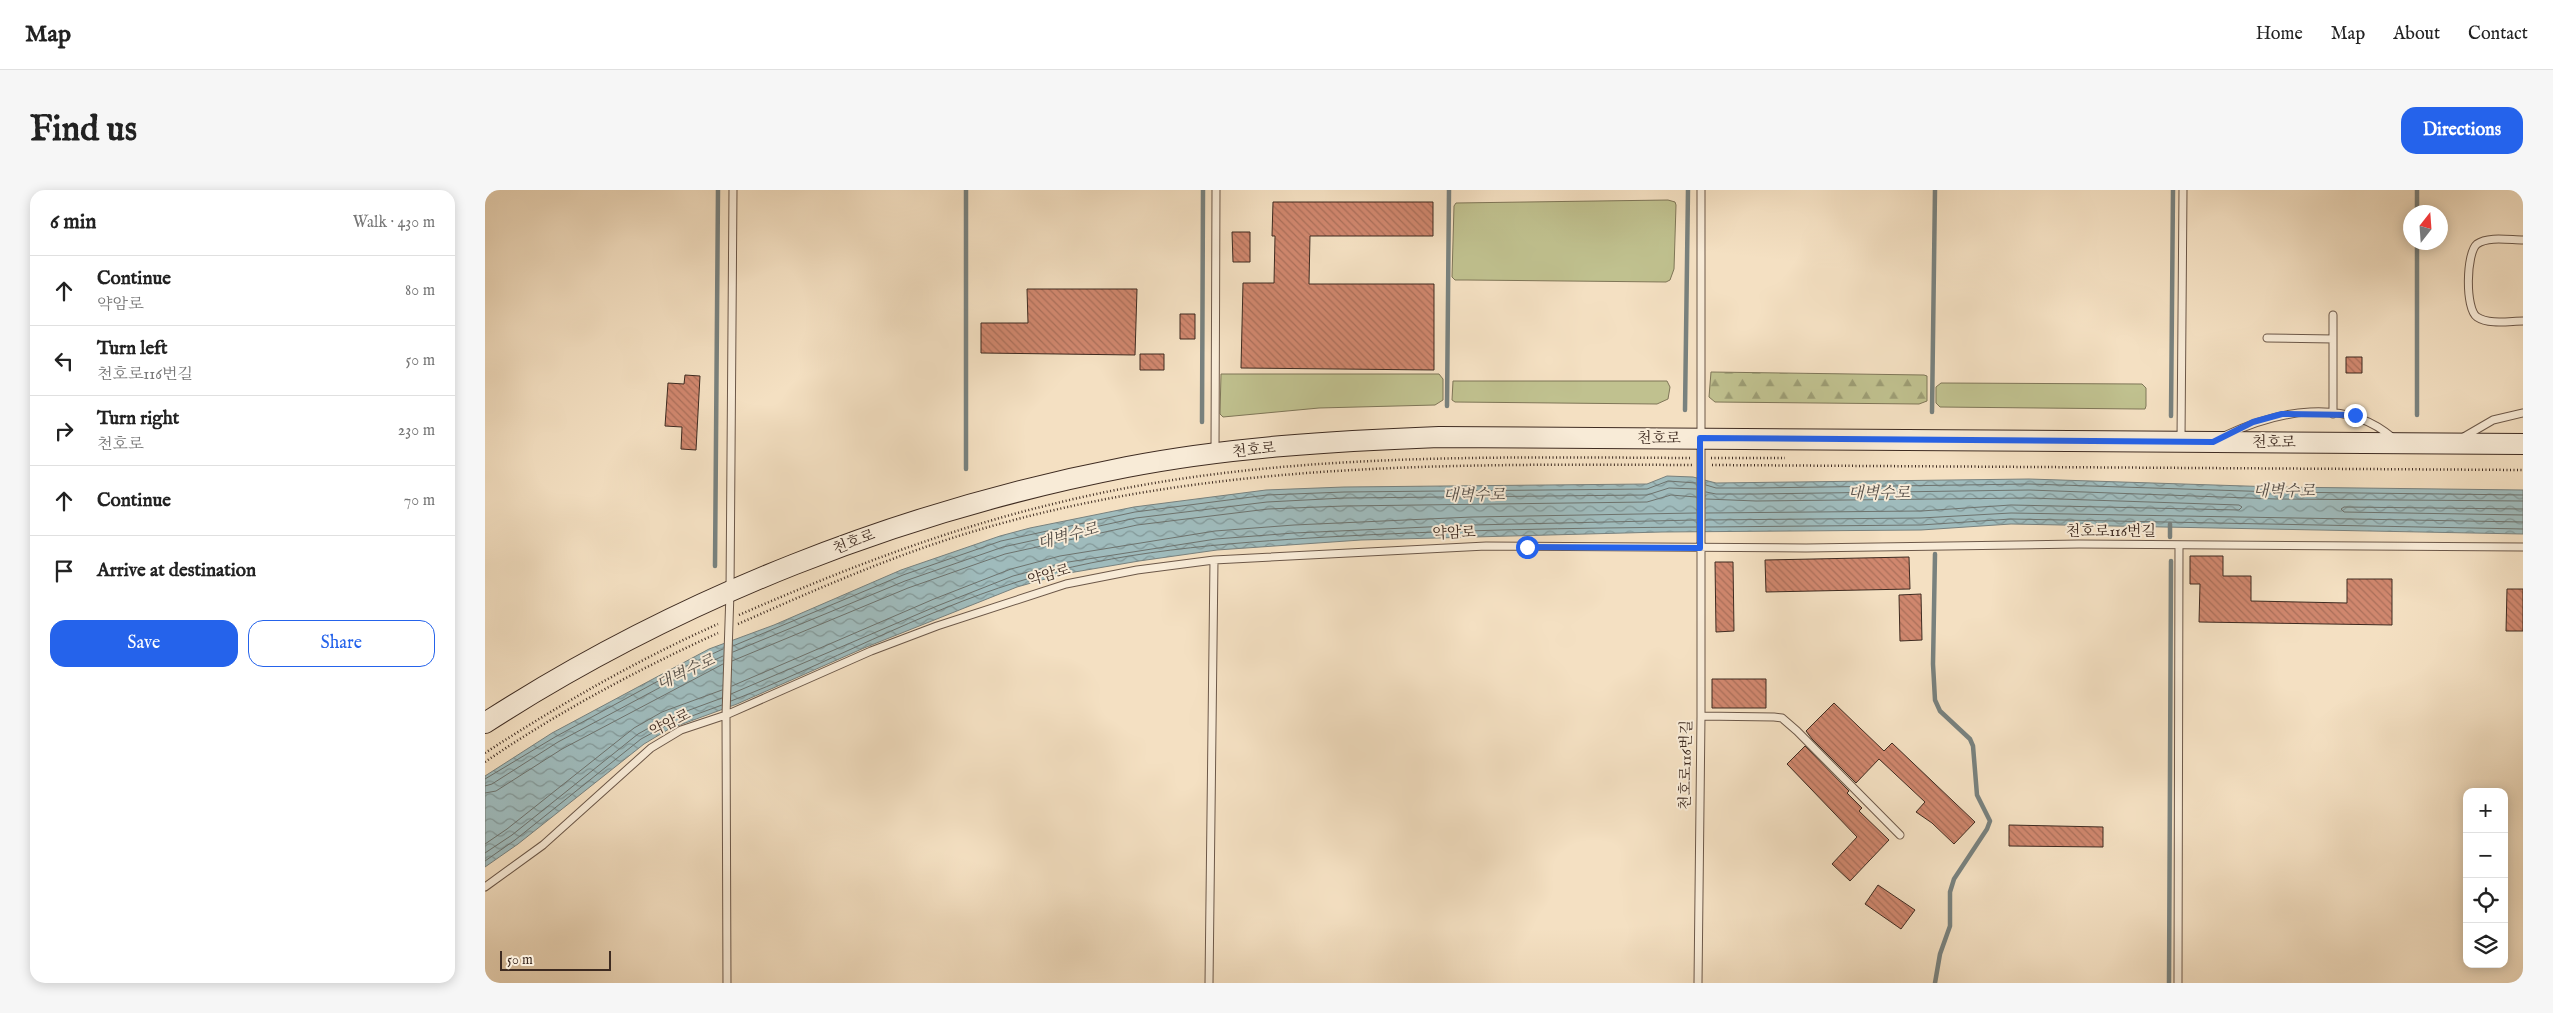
<!DOCTYPE html>
<html lang="en">
<head>
<meta charset="utf-8">
<style>
	:root { --surface:#fff; --page:#f6f6f6; --text:#222; --muted:#767676; --line:#e0e0e0; --accent:#2563eb }
	body { margin:0; font-family:"IM FELL English","Noto Serif KR",serif; background:var(--page); color:var(--text) }
	.controls { position:absolute; right:15px; bottom:15px; display:grid; overflow:hidden; border-radius:10px; box-shadow:0 2px 12px #0003 }
	.controls button { width:45px; height:45px; display:grid; place-items:center; padding:0; border:0; border-bottom:1px solid var(--line); background:var(--surface); color:var(--text); font:25px sans-serif }
	.compass { position:absolute; left:1918px; top:15px; width:45px; height:45px; border-radius:50%; background:var(--surface); box-shadow:0 2px 12px #0003; rotate:17deg }
	.scale { position:absolute; left:15px; bottom:12px; width:111px; box-sizing:border-box; padding-left:5px; border:2px solid #3e2b21; border-top:0; font-size:14px; line-height:18px; white-space:nowrap; color:#3e2b21; -webkit-text-stroke:4px #f8ebd7; paint-order:stroke }
	.stop { position:absolute; width:15px; height:15px; margin:-11px; border:4px solid #2563eb; border-radius:50%; background:#fff }
	.stop.end { background:#2563eb; border-color:#fff; box-shadow:0 1px 5px #0008 }
	.list { margin:0; padding:0; list-style:none }
	h2 { display:flex; justify-content:space-between; align-items:center; height:65px; margin:0; padding:0 20px; font-size:21px }
	h2 small { font-size:16px; font-weight:400; color:var(--muted) }
	.list li { display:grid; grid-template-columns:32px 1fr auto; gap:15px; align-items:center; box-sizing:border-box; height:70px; padding:0 20px; border-top:1px solid var(--line) }
	.list b { display:block; font-size:19px; white-space:nowrap }
	.list p { margin:0; font-size:16px; white-space:nowrap; color:var(--muted) }
	.list em { font-size:16px; font-style:normal; color:var(--muted) }
	.actions { display:flex; gap:10px; padding:15px 20px }
	.actions a { flex:1; padding:11px 0; border:1px solid var(--accent); border-radius:15px; text-align:center; font-size:18px; color:var(--accent) }
	.actions .main { background:var(--accent); color:#fff }
	.icon { flex:none; width:28px; height:28px; fill:none; stroke:currentColor; stroke-width:2; stroke-linecap:round; stroke-linejoin:round }
	.map { position:relative; flex:none; width:2038px; height:793px; overflow:hidden; border-radius:15px }
	header { display:flex; align-items:center; gap:30px; box-sizing:border-box; height:70px; padding:0 25px; background:var(--surface); border-bottom:1px solid var(--line) }
	header strong { font-size:24px }
	nav { display:flex; gap:28px; margin-inline-start:auto; font-size:18px }
	.intro { display:flex; align-items:center; justify-content:space-between; box-sizing:border-box; height:120px; padding:0 30px }
	h1 { margin:0; font-size:35px }
	.button { padding:12px 22px; border-radius:15px; background:var(--accent); color:#fff; font-size:18px; font-weight:700 }
	main { display:flex; gap:30px; padding:0 30px }
	aside { flex:1; background:var(--surface); border-radius:15px; box-shadow:0 2px 12px #0003 }
	.map>svg:first-child { display:block }
	.green { fill:#c0c18f; stroke:#7f7658 }
	.forest { fill:url(#forest-firs); stroke:#7f7658 }
	.water { fill:url(#water-waves); stroke:#78817e }
	.lines { fill:none; stroke-linecap:round; stroke-linejoin:round }
	.shore { stroke:#6e736e; stroke-width:1 }
	.stream { stroke:#78817e; stroke-width:4.5 }
	.building { fill:url(#building-back-hatch); stroke:#3e2b21 }
	.lane-casing { stroke:#6c5849; stroke-width:9 }
	.secondary-casing { stroke:#3e2b21; stroke-width:22 }
	.path { stroke:#3e2b21; stroke-width:2.5; stroke-dasharray:1 2.5; stroke-linecap:butt }
	.lane { stroke:#f8ebd7; stroke-width:7 }
	.secondary { stroke:#f8ebd7; stroke-width:20 }
	.route { stroke:#2563eb; stroke-width:6 }
	.labels { text-anchor:middle; dominant-baseline:central; stroke-width:4; stroke-linejoin:round; paint-order:stroke }
	.street-label { font-size:15px; fill:#3e2b21; stroke:#f8ebd7 }
	.water-label { font-size:16px; font-style:italic; fill:#564f48; stroke:#f8ebd7 }
</style>
</head>
<body>
<header>
<strong>Map</strong>
<nav><a>Home</a><a>Map</a><a>About</a><a>Contact</a></nav>
</header>
<div class="intro"><h1>Find us</h1><a class="button">Directions</a></div>
<main>
<aside>
<h2>6 min<small>Walk · 430 m</small></h2>
<ul class="list">
<li><svg class="icon" aria-label="ahead" viewBox="0 0 24 24"><path d="M12 20V5M6 11l6-6 6 6"/></svg><div><b>Continue</b><p>약암로</p></div><em>80 m</em></li>
<li><svg class="icon" aria-label="left" viewBox="0 0 24 24"><path d="M17 20v-9H6M10 6l-5 5 5 5"/></svg><div><b>Turn left</b><p>천호로116번길</p></div><em>50 m</em></li>
<li><svg class="icon" aria-label="right" viewBox="0 0 24 24"><path d="M7 20v-9h11M14 6l5 5-5 5"/></svg><div><b>Turn right</b><p>천호로</p></div><em>230 m</em></li>
<li><svg class="icon" aria-label="ahead" viewBox="0 0 24 24"><path d="M12 20V5M6 11l6-6 6 6"/></svg><div><b>Continue</b></div><em>70 m</em></li>
<li><svg class="icon" aria-label="arrive" viewBox="0 0 24 24"><path d="M6 21V4h12l-3 4 3 4H6"/></svg><div><b>Arrive at destination</b></div></li>
</ul>
<div class="actions"><a class="main">Save</a><a>Share</a></div>
</aside>
<div class="map">
<svg width="2038" height="793" viewBox="0 0 2038 793">
	<defs>
		<pattern id="forest-firs" width="22" height="20" patternUnits="userSpaceOnUse" patternTransform="scale(1.25)"><rect width="22" height="20" fill="#c0c18f"/><path d="M5 1l3.5 6h-7zM16 11l3.5 6h-7z" fill="#9d9d74"/></pattern>
		<pattern id="water-waves" width="16" height="10" patternUnits="userSpaceOnUse" patternTransform="scale(1.25)"><rect width="16" height="10" fill="#9fbbbc"/><path d="M0 5q4-4 8 0t8 0" fill="none" stroke="#839898"/></pattern>
		<pattern id="building-back-hatch" width="6" height="6" patternUnits="userSpaceOnUse" patternTransform="scale(1.25)"><rect width="6" height="6" fill="#d0876e"/><path d="M-1 5l2 2M0 0l6 6M5-1l2 2" fill="none" stroke="#aa6f5a"/></pattern>
	</defs>
	<rect width="100%" height="100%" fill="#f4e0c2"/>
	<filter id="stains"><feTurbulence type="fractalNoise" baseFrequency=".004" numOctaves="4"/><feColorMatrix values="0 0 0 0 .2 0 0 0 0 .09 0 0 0 0 .02 0 0 0 .5 -.17"/></filter>
	<radialGradient id="worn" r=".72"><stop offset=".6" stop-color="#630" stop-opacity="0"/><stop offset="1" stop-color="#630" stop-opacity=".3"/></radialGradient>
	<path class="green" d="M 1183,10 L 1190,12 L 1191,15 L 1189,79 L 1185,90 L 1181,92 L 982,90 L 970,90 L 967,87 L 969,16 L 971,13 Z
		M 736,184 L 954,184 L 958,189 L 958,210 L 950,215 L 834,218 L 738,227 L 735,224 Z
		M 968,191 L 1182,191 L 1185,197 L 1183,209 L 1172,214 L 970,212 L 967,210 Z
		M 1456,193 L 1657,194 L 1661,198 L 1661,216 L 1660,219 L 1654,219 L 1455,217 L 1451,213 L 1451,197 Z"/>
	<path class="forest" d="M 1226,182 L 1439,185 L 1442,186 L 1442,211 L 1434,214 L 1230,212 L 1224,207 Z"/>
	<path class="water" d="M 1182,286 L 1208,287 L 1231,293 L 1544,289 L 1791,297 L 2038,300 L 2038,344 L 1526,334 L 1436,340 L 1177,342 L 876,350 L 732,360 L 654,371 L 578,384 L 532,397 L 379,458 L 252,514 L 184,539 L 159,554 L 33,654 L 0,677 L 0,586 L 67,543 L 224,459 L 289,435 L 416,380 L 515,346 L 545,338 L 649,317 L 781,300 L 859,297 L 1162,294 Z"/>
	<g class="lines">
		<path class="shore" d="M 1221,295 L 1231,298 L 1271,298 L 1544,294 L 1791,302 L 2038,305
			M 1221,302 L 1231,304 L 1271,304 L 1544,300 L 1791,309 L 2038,311
			M 1221,309 L 1271,311 L 1544,308 L 1754,315 L 1757,317 L 1754,320 L 1526,315 L 1436,321 L 1221,323
			M 2038,319 L 1859,317 L 1856,319 L 1859,322 L 2038,325
			M 1221,330 L 1436,328 L 1526,323 L 2038,332
			M 1221,337 L 1436,335 L 1526,329 L 2038,339
			M 248,456 L 418,385 L 516,351 L 650,322 L 782,305 L 859,302 L 1162,299 L 1183,291 L 1211,293
			M 248,462 L 420,391 L 518,357 L 651,328 L 782,312 L 859,308 L 1162,305 L 1184,298 L 1211,299
			M 247,471 L 423,398 L 520,364 L 652,335 L 783,319 L 859,316 L 1162,312 L 1186,305 L 1211,307
			M 247,496 L 449,409 L 526,379 L 575,366 L 730,341 L 809,335 L 987,327 L 1211,323
			M 246,504 L 452,416 L 528,386 L 577,373 L 731,349 L 809,343 L 987,335 L 1211,330
			M 246,511 C 342,474 433,423 532,392 C 628,361 742,353 842,347 C 965,340 1088,338 1211,337
			M 0,589 L 70,547 L 199,477 L 238,459
			M 0,596 L 7,594 L 73,552 L 202,483 L 238,466
			M 0,603 L 11,601 L 77,559 L 238,474
			M 0,654 L 22,639 L 149,538 L 177,522 L 237,500
			M 0,663 L 27,645 L 153,544 L 180,529 L 237,508
			M 0,671 L 30,650 L 156,549 L 182,535 L 237,515"/>
		<path class="stream" d="M 481,0 L 481,279
			M 1932,22 L 1932,0
			M 962,216 L 964,0
			M 1200,220 L 1203,0
			M 1447,222 L 1450,0
			M 1932,225 L 1932,52
			M 1686,226 L 1688,0
			M 717,232 L 718,0
			M 1685,334 L 1685,347
			M 1450,364 L 1448,474 L 1450,510 L 1455,521 L 1485,549 L 1488,556 L 1492,605 L 1505,631 L 1502,639 L 1469,689 L 1465,702 L 1465,736 L 1455,764 L 1450,793
			M 230,376 L 233,0
			M 1684,793 L 1686,371"/>
	</g>
	<path class="building" d="M 788,12 L 948,12 L 948,46 L 825,46 L 824,94 L 949,94 L 949,180 L 756,178 L 758,93 L 789,93 L 790,46 L 787,46 Z
		M 747,42 L 765,42 L 765,72 L 748,72 Z
		M 542,99 L 652,99 L 650,165 L 496,163 L 496,133 L 543,133 Z
		M 695,124 L 710,124 L 710,149 L 695,149 Z
		M 655,164 L 679,164 L 679,180 L 655,180 Z
		M 1861,167 L 1877,167 L 1877,183 L 1861,183 Z
		M 200,185 L 215,186 L 211,260 L 196,259 L 197,237 L 180,236 L 183,193 L 199,194 Z
		M 1705,366 L 1738,366 L 1738,386 L 1766,386 L 1766,411 L 1862,413 L 1862,389 L 1907,389 L 1907,435 L 1714,432 L 1715,394 L 1705,394 Z
		M 1424,367 L 1425,399 L 1281,402 L 1280,370 Z
		M 1230,372 L 1248,372 L 1249,441 L 1231,442 Z
		M 2022,399 L 2038,399 L 2038,441 L 2021,441 Z
		M 1436,404 L 1437,450 L 1415,451 L 1414,405 Z
		M 1227,489 L 1281,489 L 1281,518 L 1227,518 Z
		M 1349,513 L 1399,561 L 1407,553 L 1490,632 L 1469,654 L 1447,633 L 1431,622 L 1440,612 L 1394,569 L 1371,593 L 1327,549 L 1321,541 Z
		M 1320,556 L 1364,601 L 1362,603 L 1377,618 L 1374,621 L 1404,650 L 1365,691 L 1347,674 L 1372,647 L 1302,574 Z
		M 1524,635 L 1618,637 L 1618,657 L 1524,656 Z
		M 1393,695 L 1430,720 L 1416,739 L 1380,714 Z"/>
	<g class="lines">
		<g class="lane-casing">
			<path id="lane" d="M 2038,50 C 2025,50 2003,46 1992,54 C 1981,63 1980,119 1992,127 C 2004,135 2025,131 2038,131
				M 1848,125 L 1848,224
				M 1782,148 L 1848,149
				M 1739,246 C 1791,221 1860,206 1908,248
				M 1977,248 L 2008,230 L 2038,223
				M 1696,250 L 1698,0
				M 730,262 L 731,0
				M 1216,526 L 1289,527 L 1297,528 L 1312,541 L 1415,645
				M 0,697 L 58,655 L 166,558 L 196,540 L 241,525 L 386,461 L 452,436 L 581,394 L 652,380 L 729,370 L 1001,356 L 1321,358 L 1594,354 L 2038,357
				M 242,793 L 241,525 L 245,402 L 248,0
				M 724,793 L 729,370
				M 1213,793 L 1216,526 L 1216,0
				M 1693,793 L 1694,355"/>
		</g>
		<g class="secondary-casing">
			<path id="secondary" d="M 0,533 C 194,408 415,321 642,277 C 745,257 850,251 954,247 L 2038,254"/>
		</g>
		<path class="path" d="M 1226,268 L 1300,268
			M 1227,275 L 2038,280
			M 254,425 C 357,380 462,339 572,313 C 779,262 993,267 1205,268
			M 253,434 C 334,398 416,362 500,338 C 731,271 970,274 1207,275
			M 0,563 C 74,515 152,470 233,434
			M 0,572 C 73,522 152,480 233,443"/>
		<use href="#lane" class="lane"/>
		<use href="#secondary" class="secondary"/>
	</g>
	<g class="lines">
		<path class="route" d="M 1042,357 L 1215,358 L 1215,248 L 1728,252 L 1768,232 L 1797,224 L 1870,225"/>
	</g>
	<g class="labels">
		<g class="street-label">
			<text x="1174" y="248">천호로</text>
			<text x="1789" y="252">천호로</text>
			<text transform="translate(769 260) rotate(-6)">천호로</text>
			<text x="1626" y="341">천호로116번길</text>
			<text transform="translate(969 343) rotate(-2)">약암로</text>
			<text transform="translate(369 352) rotate(-21)">천호로</text>
			<text transform="translate(564 385) rotate(-16)">약암로</text>
			<text transform="translate(185 533) rotate(-26)">약암로</text>
			<text transform="translate(1201 575) rotate(-89)">천호로116번길</text>
		</g>
		<g class="water-label">
			<text x="1799" y="302">대벽수로</text>
			<text x="1394" y="304">대벽수로</text>
			<text x="989" y="306">대벽수로</text>
			<text transform="translate(583 347) rotate(-15)">대벽수로</text>
			<text transform="translate(201 483) rotate(-25)">대벽수로</text>
		</g>
	</g>
	<rect width="100%" height="100%" filter="url(#stains)"/>
	<rect width="100%" height="100%" fill="url(#worn)"/>
</svg>
<div class="controls">
<button>+</button>
<button>−</button>
<button><svg class="icon" aria-label="locate" viewBox="0 0 24 24"><circle cx="12" cy="12" r="6"/><path d="M12 2v4M12 18v4M2 12h4M18 12h4"/></svg></button>
<button><svg class="icon" aria-label="layers" viewBox="0 0 24 24"><path d="M12 4l9 5-9 5-9-5zM3 14l9 5 9-5"/></svg></button>
</div>
<svg class="compass" viewBox="-18 -18 36 36"><path d="M0-13l5 13h-10z" fill="#e53935"/><path d="M0 13l5-13h-10z" fill="#767676"/></svg>
<div class="scale">50 m</div>
<div class="stop" style="left:1042px;top:357px"></div>
<div class="stop end" style="left:1870px;top:225px"></div>
</div>
</main>
</body>
</html>
